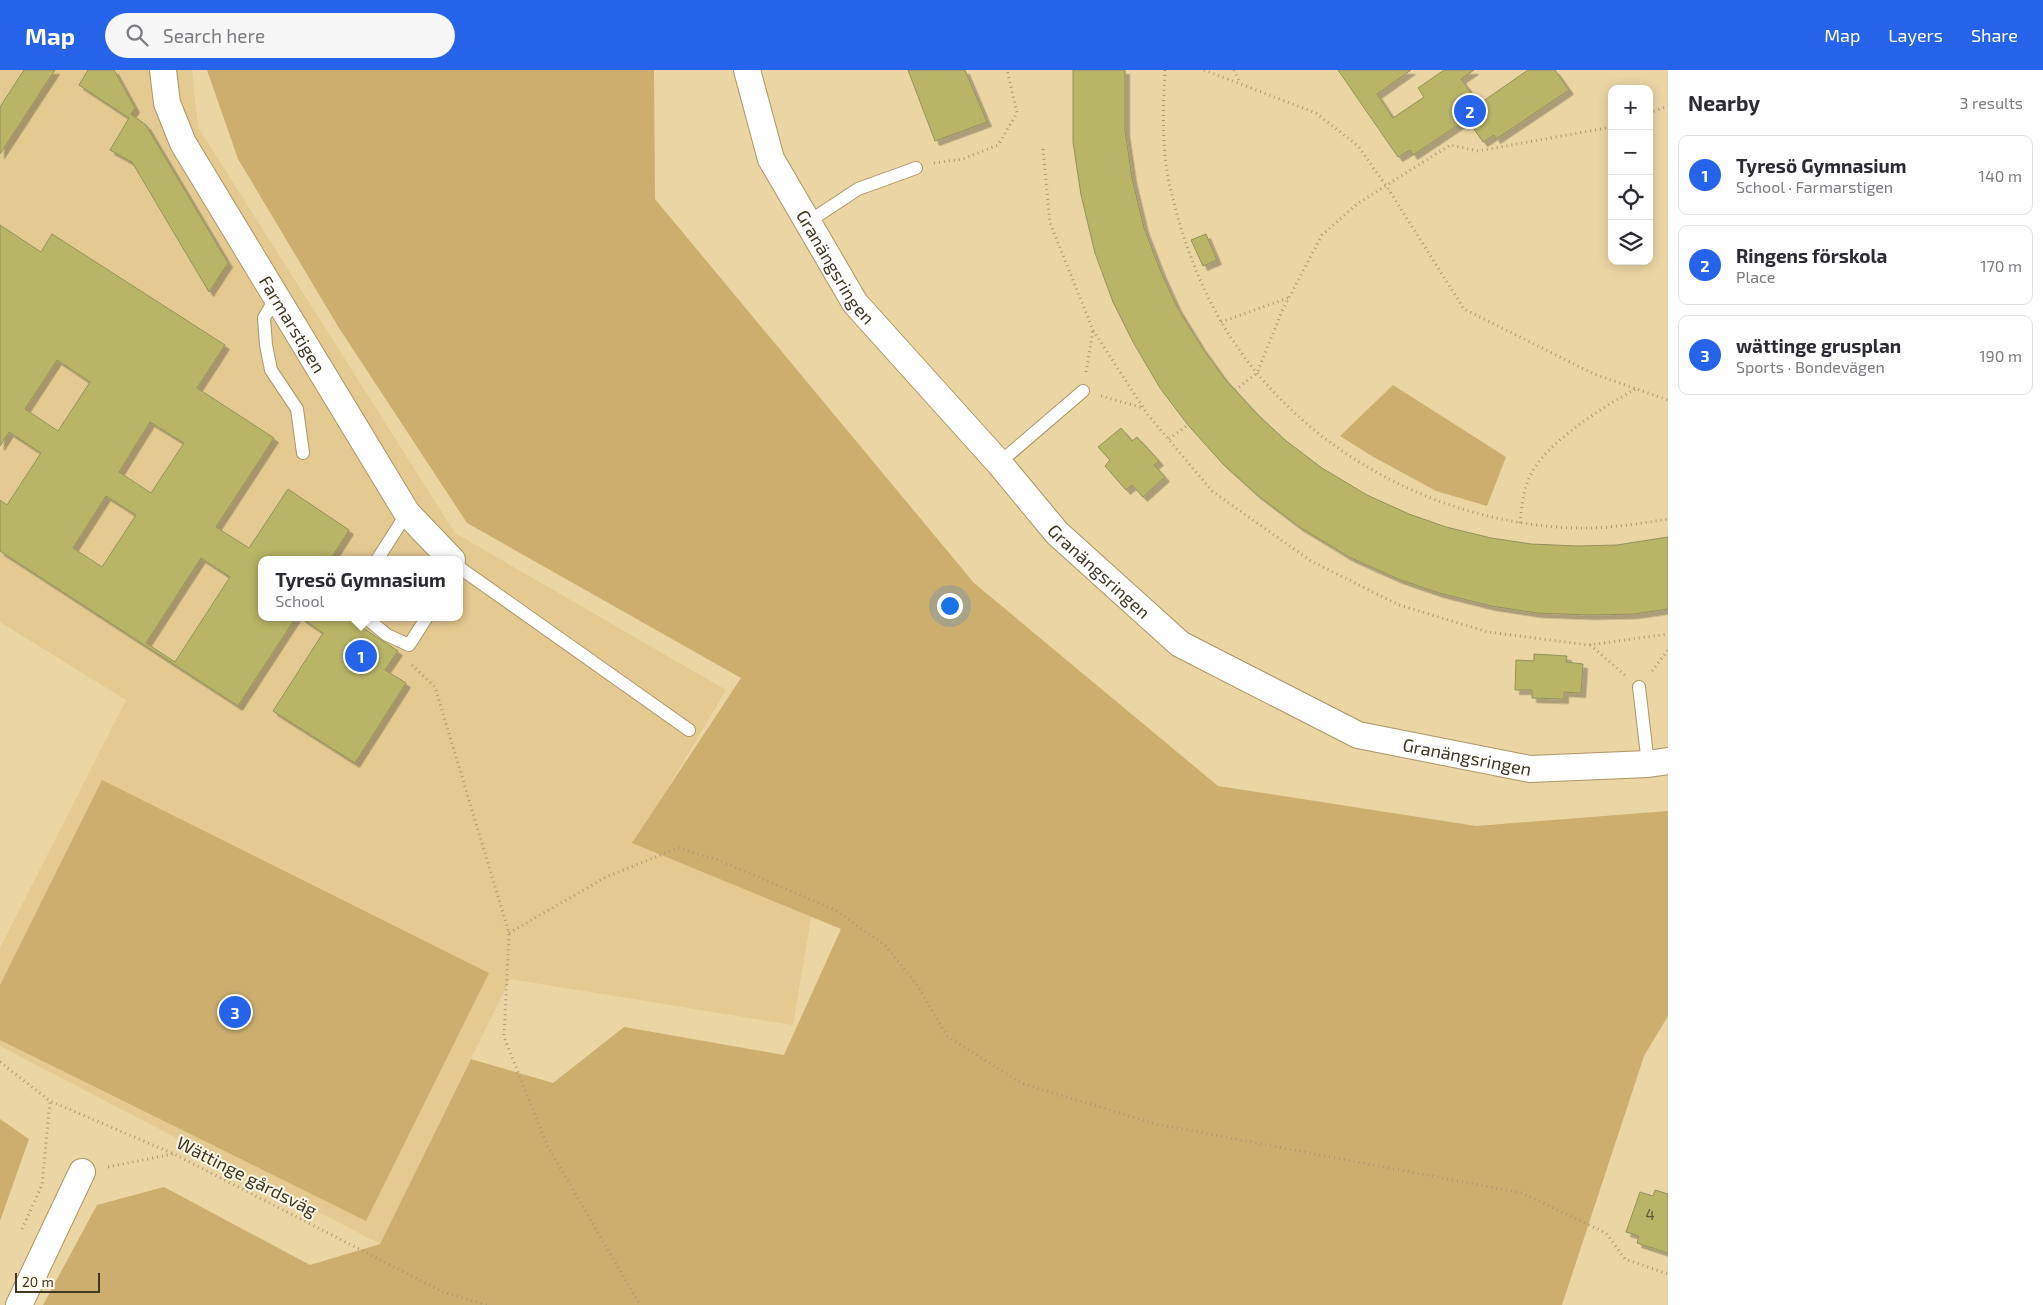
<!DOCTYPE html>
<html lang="en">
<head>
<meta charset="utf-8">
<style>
	:root { --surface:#fff; --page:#f7f7f7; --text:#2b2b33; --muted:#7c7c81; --line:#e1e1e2; --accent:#2563eb }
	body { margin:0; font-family:"Exo 2",sans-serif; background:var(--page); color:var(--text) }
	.controls { position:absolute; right:15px; top:15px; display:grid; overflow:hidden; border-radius:10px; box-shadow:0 2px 12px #0003 }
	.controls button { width:45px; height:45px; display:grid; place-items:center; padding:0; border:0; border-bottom:1px solid var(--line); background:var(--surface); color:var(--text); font:25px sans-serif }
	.scale { position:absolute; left:15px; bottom:12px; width:85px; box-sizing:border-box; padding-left:5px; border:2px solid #403723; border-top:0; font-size:14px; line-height:18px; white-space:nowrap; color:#403723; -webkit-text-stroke:4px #fef8e9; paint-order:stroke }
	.you { position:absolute; left:949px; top:535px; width:18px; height:18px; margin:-12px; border:4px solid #fff; border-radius:50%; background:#1a73e8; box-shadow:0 0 0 8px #1a73e833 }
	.badge { display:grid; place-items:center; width:32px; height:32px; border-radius:50%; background:var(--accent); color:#fff; font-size:16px; font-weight:700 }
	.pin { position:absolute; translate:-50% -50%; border:2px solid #fff; box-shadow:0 1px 5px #0006 }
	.popup { position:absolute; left:258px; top:486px; width:205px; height:65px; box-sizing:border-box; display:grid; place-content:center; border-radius:10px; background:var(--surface); filter:drop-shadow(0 1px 4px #0005); font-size:16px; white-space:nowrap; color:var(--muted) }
	.popup b { font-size:19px; color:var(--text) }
	.popup::after { content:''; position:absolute; left:50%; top:100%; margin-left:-10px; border:10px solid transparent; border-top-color:var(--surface) }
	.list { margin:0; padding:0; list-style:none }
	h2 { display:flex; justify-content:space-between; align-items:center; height:65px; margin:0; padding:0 20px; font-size:21px }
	h2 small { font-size:16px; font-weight:400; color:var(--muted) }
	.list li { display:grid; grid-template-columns:32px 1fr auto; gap:15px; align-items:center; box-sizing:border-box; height:80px; margin:0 10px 10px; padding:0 10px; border:1px solid var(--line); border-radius:10px }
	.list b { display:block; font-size:19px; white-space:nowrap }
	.list p { margin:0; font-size:16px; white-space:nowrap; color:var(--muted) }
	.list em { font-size:16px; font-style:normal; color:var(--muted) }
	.icon { flex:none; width:28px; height:28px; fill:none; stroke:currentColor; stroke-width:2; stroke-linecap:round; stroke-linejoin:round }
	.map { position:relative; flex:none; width:1668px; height:1235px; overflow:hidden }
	header { display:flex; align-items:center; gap:30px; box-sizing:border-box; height:70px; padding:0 25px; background:var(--accent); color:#fff }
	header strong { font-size:24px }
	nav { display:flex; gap:28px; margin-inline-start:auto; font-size:18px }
	.search { width:350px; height:45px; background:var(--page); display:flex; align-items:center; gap:12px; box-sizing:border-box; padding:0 18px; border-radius:28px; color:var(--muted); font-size:19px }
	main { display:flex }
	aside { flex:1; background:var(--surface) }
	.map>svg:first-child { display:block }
	.built { fill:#e4ca91; fill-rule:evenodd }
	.green { fill:#ccaf6f }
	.building { fill:#b9b566; stroke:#93915f; fill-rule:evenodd; filter:url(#shadow) }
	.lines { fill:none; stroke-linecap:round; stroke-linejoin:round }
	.service-casing { stroke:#ab9666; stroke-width:14 }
	.minor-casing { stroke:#ab9666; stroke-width:28 }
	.path { stroke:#ab9973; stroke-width:3; stroke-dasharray:1 4; stroke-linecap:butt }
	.service { stroke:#fff; stroke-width:12 }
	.minor { stroke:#fff; stroke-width:26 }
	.labels { text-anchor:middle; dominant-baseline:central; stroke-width:4; stroke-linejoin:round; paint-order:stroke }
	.number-label { font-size:15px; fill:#5e5634 }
	.street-label { font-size:18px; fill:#403723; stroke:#fef8e9 }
</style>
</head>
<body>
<header>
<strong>Map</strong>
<div class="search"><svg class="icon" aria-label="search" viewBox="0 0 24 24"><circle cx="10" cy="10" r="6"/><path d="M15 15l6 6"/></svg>Search here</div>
<nav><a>Map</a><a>Layers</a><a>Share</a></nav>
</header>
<main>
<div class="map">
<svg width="1668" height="1235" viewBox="0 0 1668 1235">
	<defs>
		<filter id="shadow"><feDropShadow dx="4.5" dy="4.5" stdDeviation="0" flood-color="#0004"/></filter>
	</defs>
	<rect width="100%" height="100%" fill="#ebd5a3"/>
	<path class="built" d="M 0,0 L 192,0 L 198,57 L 455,463 L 726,620 L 656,738 L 817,813 L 793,955 L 510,909 L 380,1174 L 0,976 L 0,878 L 126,630 L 0,552 ZM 262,490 L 460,490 L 460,547 L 262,547 Z"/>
	<path class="green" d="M 207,0 L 654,0 L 655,129 L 974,513 L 1218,716 L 1476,756 L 1668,741 L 1668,946 L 1644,986 L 1562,1235 L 43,1235 L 97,1135 L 164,1117 L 310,1195 L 380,1174 L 471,989 L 553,1013 L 624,957 L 784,985 L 841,859 L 632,773 L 741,608 L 467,453 L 339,258 L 238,89 Z
		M 1393,315 L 1506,387 L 1487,436 L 1436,421 L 1370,385 L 1340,366 Z
		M 102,710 L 489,903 L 366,1151 L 0,970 L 0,915 Z
		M 0,1049 L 29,1069 L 0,1151 Z"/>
	<path class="building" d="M 24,0 L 55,0 L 0,84 L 0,37 Z
		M 88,0 L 114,0 L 135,38 L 131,44 L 146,55 L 228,193 L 209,222 L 132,92 L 110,80 L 129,48 L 79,15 Z
		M 908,0 L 965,0 L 987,52 L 935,71 Z
		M 1073,0 L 1125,0 L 1125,61 L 1132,108 L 1144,158 L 1161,202 L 1177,237 L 1201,276 L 1224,308 L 1257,344 L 1285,370 L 1322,398 L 1367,425 L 1409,444 L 1446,457 L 1491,468 L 1531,474 L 1578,476 L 1617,475 L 1668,467 L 1668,539 L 1634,544 L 1590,545 L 1537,543 L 1491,536 L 1439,523 L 1398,509 L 1349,487 L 1298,456 L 1256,424 L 1223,394 L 1188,355 L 1160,318 L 1133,272 L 1113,232 L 1095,183 L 1081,125 L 1073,72 Z
		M 1338,0 L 1411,0 L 1377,24 L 1393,48 L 1424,27 L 1418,18 L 1444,0 L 1474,0 L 1461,9 L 1479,34 L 1528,0 L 1555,0 L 1569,20 L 1496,69 L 1494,65 L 1483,72 L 1467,49 L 1413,85 L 1410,80 L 1398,87 Z
		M 0,155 L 41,182 L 52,164 L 225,275 L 197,318 L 274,368 L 216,457 L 249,478 L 288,419 L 349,460 L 330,490 L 262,490 L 262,547 L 296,547 L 238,636 L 0,481 L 0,430 L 7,435 L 41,383 L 9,362 L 0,376 ZM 57,290 L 90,312 L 58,361 L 25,339 ZM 150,352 L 184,373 L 151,423 L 119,402 ZM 106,426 L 136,445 L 102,497 L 73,478 ZM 201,488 L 230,507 L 175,592 L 146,573 Z
		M 1206,164 L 1217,190 L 1203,196 L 1191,170 Z
		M 1121,358 L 1132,371 L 1137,367 L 1159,391 L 1154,395 L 1165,407 L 1143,427 L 1132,415 L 1126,420 L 1105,396 L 1110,390 L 1098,377 Z
		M 300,547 L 346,547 L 398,581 L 385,600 L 406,613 L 355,693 L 273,641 L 323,563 Z
		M 1534,584 L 1567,586 L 1566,592 L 1583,594 L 1581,623 L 1564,622 L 1564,629 L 1532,628 L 1532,620 L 1515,620 L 1516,590 L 1534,591 Z
		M 1655,1120 L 1668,1124 L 1668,1183 L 1637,1173 L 1639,1166 L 1626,1162 L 1640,1122 L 1653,1126 Z"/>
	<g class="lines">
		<g class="service-casing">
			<path id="service" d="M 808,152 L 858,119 L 916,98
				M 276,227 L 264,248 L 266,275 L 271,300 L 297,339 L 303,383
				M 999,393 L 1083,321
				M 377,490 L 407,443
				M 460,498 L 689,660
				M 365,547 L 387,565 L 409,575 L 427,547
				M 1639,617 L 1648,694"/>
		</g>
		<g class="minor-casing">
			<g id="minor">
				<path id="s1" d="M 163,0 L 167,33 L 183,73 L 407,443 L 452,490"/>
				<path id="s2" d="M 747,0 L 771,89 L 855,233 L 999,393 L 1057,463 L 1180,574 L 1358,665 L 1530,699 L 1648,694 L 1668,691"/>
				<path d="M 19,1235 L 82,1102"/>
			</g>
		</g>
		<path class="path" d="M 1165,0 C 1163,41 1161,85 1172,125 C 1183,170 1199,214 1222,253 C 1294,376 1433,453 1574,458 C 1606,459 1637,454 1668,449
			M 1204,0 L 1316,43 L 1358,76 L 1387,117 L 1464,239 L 1594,304 L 1668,330
			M 1234,0 L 1240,13
			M 1649,43 L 1668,36
			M 1043,79 L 1050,153 L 1093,260 L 1148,345 L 1212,421 L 1311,491 L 1399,535 L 1488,562 L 1589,575 L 1668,564
			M 934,93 L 963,89 L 998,75 L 1017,43 L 1007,0
			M 1221,252 L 1288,228
			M 1086,302 L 1093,261
			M 1235,320 L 1257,303 L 1282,241 L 1322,165 L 1357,134 L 1450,75 L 1478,81 L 1612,57
			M 1101,326 L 1143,338
			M 1169,369 L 1188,355
			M 1520,453 C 1522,436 1523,418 1532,402 C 1550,370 1604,336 1636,319
			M 1590,575 L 1625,605
			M 412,595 L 435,617 L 509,863 L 504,967 L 547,1075 L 640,1235
			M 1652,601 L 1668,580
			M 509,863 L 606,807 L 678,778 L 718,790 L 835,840 L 885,875 L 917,915 L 947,966 L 1021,1013 L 1156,1054 L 1522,1123 L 1606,1163 L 1625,1189 L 1668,1204
			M 0,992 L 50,1031 L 174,1084 L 443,1222 L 487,1235
			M 108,1097 L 173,1084
			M 22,1159 L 42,1115 L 50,1031"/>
		<use href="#service" class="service"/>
		<use href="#minor" class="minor"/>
	</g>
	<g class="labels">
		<g class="number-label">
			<text x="1650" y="1144">4</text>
		</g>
		<g class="street-label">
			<text stroke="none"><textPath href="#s2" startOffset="218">Granängsringen</textPath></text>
			<text stroke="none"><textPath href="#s1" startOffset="288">Farmarstigen</textPath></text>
			<text stroke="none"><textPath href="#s2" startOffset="622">Granängsringen</textPath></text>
			<text stroke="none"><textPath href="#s2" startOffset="1042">Granängsringen</textPath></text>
			<text transform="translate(247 1106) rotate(27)">Wättinge gårdsväg</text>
		</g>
	</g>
</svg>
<div class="controls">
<button>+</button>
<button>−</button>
<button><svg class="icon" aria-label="locate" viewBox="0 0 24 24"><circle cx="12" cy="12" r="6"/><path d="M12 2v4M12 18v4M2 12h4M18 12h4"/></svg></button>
<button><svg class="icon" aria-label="layers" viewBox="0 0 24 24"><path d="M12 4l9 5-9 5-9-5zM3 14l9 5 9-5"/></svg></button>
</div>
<div class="scale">20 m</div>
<div class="you"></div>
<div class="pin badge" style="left:361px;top:586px">1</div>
<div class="popup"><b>Tyresö Gymnasium</b>School</div>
<div class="pin badge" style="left:1470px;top:41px">2</div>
<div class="pin badge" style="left:235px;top:942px">3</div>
</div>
<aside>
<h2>Nearby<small>3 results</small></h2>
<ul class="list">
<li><span class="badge">1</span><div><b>Tyresö Gymnasium</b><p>School · Farmarstigen</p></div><em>140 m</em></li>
<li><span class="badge">2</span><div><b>Ringens förskola</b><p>Place</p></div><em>170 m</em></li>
<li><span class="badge">3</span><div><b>wättinge grusplan</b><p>Sports · Bondevägen</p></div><em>190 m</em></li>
</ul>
</aside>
</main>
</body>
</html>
